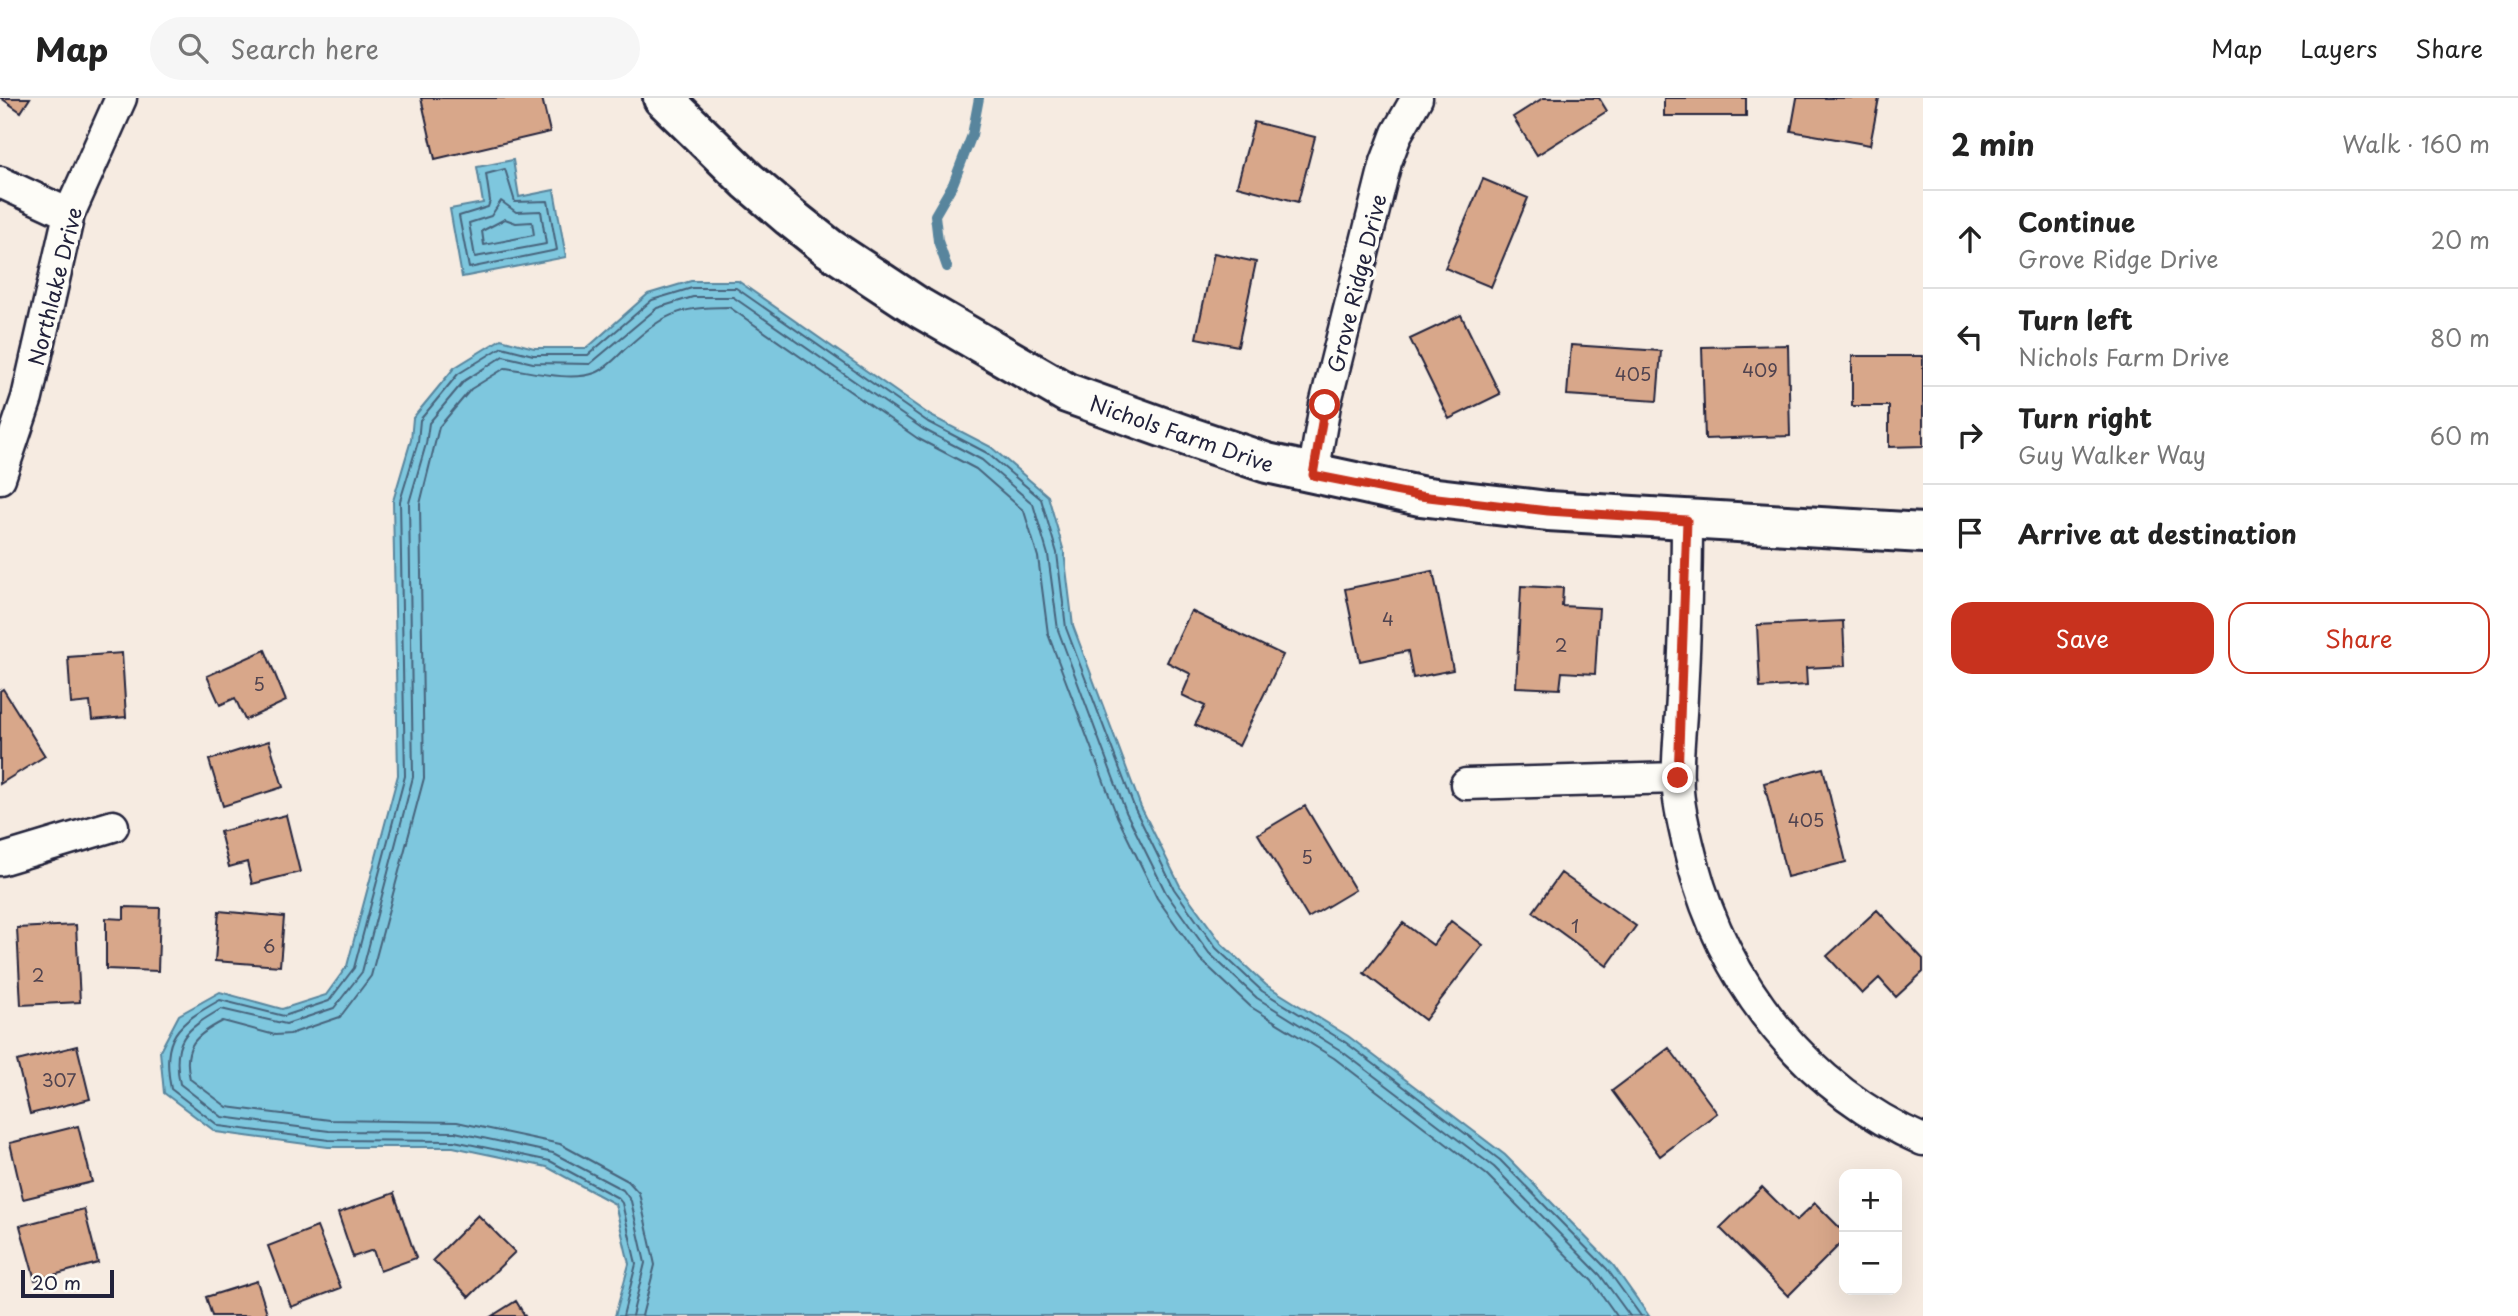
<!DOCTYPE html>
<html lang="en">
<head>
<meta charset="utf-8">
<style>
	:root { --surface:#fff; --page:#f6f6f6; --text:#222; --muted:#767676; --line:#e0e0e0; --accent:#c8321e }
	body { margin:0; font-family:"Playpen Sans",sans-serif; background:var(--page); color:var(--text) }
	.controls { position:absolute; right:21px; bottom:21px; display:grid; overflow:hidden; border-radius:14px; box-shadow:0 7px 28px #0002 }
	.controls button { width:63px; height:63px; display:grid; place-items:center; padding:0; border:0; border-bottom:2px solid var(--line); background:var(--surface); color:var(--text); font:35px sans-serif }
	.scale { position:absolute; left:21px; bottom:18px; width:93px; box-sizing:border-box; padding-left:7px; border:4px solid #22223b; border-top:0; font-size:19px; line-height:24px; white-space:nowrap; color:#22223b; -webkit-text-stroke:5px #fdfcf7; paint-order:stroke }
	.stop { position:absolute; width:21px; height:21px; margin:-16px; border:5px solid #c8321e; border-radius:50%; background:#fff }
	.stop.end { background:#c8321e; border-color:#fff; box-shadow:0 2px 7px #0008 }
	.list { margin:0; padding:0; list-style:none }
	h2 { display:flex; justify-content:space-between; align-items:center; height:91px; margin:0; padding:0 28px; font-size:30px }
	h2 small { font-size:23px; font-weight:400; color:var(--muted) }
	.list li { display:grid; grid-template-columns:46px 1fr auto; gap:21px; align-items:center; box-sizing:border-box; height:98px; padding:0 28px; border-top:2px solid var(--line) }
	.list b { display:block; font-size:26px; white-space:nowrap }
	.list p { margin:0; font-size:23px; white-space:nowrap; color:var(--muted) }
	.list em { font-size:23px; font-style:normal; color:var(--muted) }
	.actions { display:flex; gap:14px; padding:21px 28px }
	.actions a { flex:1; padding:16px 0; border:2px solid var(--accent); border-radius:21px; text-align:center; font-size:24px; color:var(--accent) }
	.actions .main { background:var(--accent); color:#fff }
	.icon { flex:none; width:38px; height:38px; fill:none; stroke:currentColor; stroke-width:2; stroke-linecap:round; stroke-linejoin:round }
	.map { position:relative; flex:none; width:1923px; height:1218px; overflow:hidden }
	header { display:flex; align-items:center; gap:42px; box-sizing:border-box; height:98px; padding:0 35px; background:var(--surface); border-bottom:2px solid var(--line) }
	header strong { font-size:33px }
	nav { display:flex; gap:38px; margin-inline-start:auto; font-size:24px }
	.search { width:490px; height:63px; background:var(--page); display:flex; align-items:center; gap:18px; box-sizing:border-box; padding:0 24px; border-radius:38px; color:var(--muted); font-size:26px }
	main { display:flex }
	aside { flex:1; background:var(--surface) }
	.map>svg:first-child { display:block }
	.water { fill:#7ec7de; stroke:#59859d; stroke-width:2 }
	.lines { fill:none; stroke-linecap:round; stroke-linejoin:round }
	.shore { stroke:#47647c; stroke-width:2 }
	.stream { stroke:#59859d; stroke-width:10 }
	.building { fill:#d8a78a; stroke:#22223b; stroke-width:2 }
	.street-casing { stroke:#22223b; stroke-width:35 }
	.secondary-casing { stroke:#22223b; stroke-width:44 }
	.street { stroke:#fdfcf7; stroke-width:30 }
	.secondary { stroke:#fdfcf7; stroke-width:38 }
	.route { stroke:#c8321e; stroke-width:9 }
	.labels { text-anchor:middle; dominant-baseline:central; stroke-width:7; stroke-linejoin:round; paint-order:stroke }
	.number-label { font-size:18px; fill:#50434f }
	.street-label { font-size:21px; fill:#22223b; stroke:#fdfcf7 }
</style>
</head>
<body>
<header>
<strong>Map</strong>
<div class="search"><svg class="icon" aria-label="search" viewBox="0 0 24 24"><circle cx="10" cy="10" r="6"/><path d="M15 15l6 6"/></svg>Search here</div>
<nav><a>Map</a><a>Layers</a><a>Share</a></nav>
</header>
<main>
<div class="map">
<svg width="1923" height="1218" viewBox="0 0 1923 1218">
	<rect width="100%" height="100%" fill="#f6ebe1"/>
	<filter id="ink" filterUnits="userSpaceOnUse"><feTurbulence type="fractalNoise" baseFrequency=".0143" numOctaves="2"/><feDisplacementMap in="SourceGraphic" scale="14" xChannelSelector="R" yChannelSelector="G"/><feConvolveMatrix kernelMatrix="1 2 1 2 8 2 1 2 1" color-interpolation-filters="sRGB"/></filter>
	<g filter="url(#ink)">
		<path class="water" d="M 513,62 L 519,99 L 554,92 L 566,159 L 462,179 L 450,111 L 483,105 L 477,69 Z
			M 691,183 L 738,183 L 931,318 L 991,349 L 1048,398 L 1064,454 L 1073,528 L 1141,709 L 1180,788 L 1222,846 L 1266,887 L 1348,938 L 1505,1057 L 1613,1167 L 1649,1218 L 615,1218 L 629,1166 L 615,1106 L 547,1069 L 453,1049 L 328,1049 L 216,1034 L 164,995 L 160,953 L 179,917 L 220,894 L 282,911 L 326,897 L 347,868 L 398,677 L 393,403 L 411,342 L 413,320 L 454,270 L 501,241 L 534,250 L 587,250 L 648,196 Z"/>
		<g class="lines">
			<path class="shore" d="M 505,71 L 515,104 L 548,103 L 557,152 L 469,170 L 459,118 L 488,109 L 490,103 L 486,76 Z
				M 501,103 L 516,114 L 541,113 L 546,146 L 475,159 L 469,125 L 491,118 Z
				M 505,121 L 516,125 L 532,124 L 534,137 L 484,147 L 482,133 Z
				M 623,1218 L 636,1166 L 622,1105 L 618,1100 L 550,1063 L 454,1043 L 329,1042 L 219,1028 L 171,991 C 161,938 177,926 220,902 L 284,918 L 329,903 L 354,870 L 405,678 L 400,403 L 418,344 L 420,322 L 458,276 L 502,249 L 533,257 L 588,257 L 652,202 L 692,190 L 736,190 L 928,324 L 987,355 L 1041,401 L 1057,455 L 1066,530 L 1135,711 L 1174,791 L 1216,850 L 1262,893 L 1345,944 L 1500,1062 L 1607,1171 L 1641,1218
				M 632,1218 L 645,1165 L 631,1103 L 623,1092 L 553,1055 L 455,1034 L 329,1033 L 222,1019 L 180,986 C 171,942 185,932 221,911 L 286,926 L 334,910 L 362,874 L 413,679 L 409,405 L 426,346 L 429,325 L 464,283 L 503,258 L 533,265 L 590,266 L 657,210 L 693,199 L 733,199 L 923,331 L 982,362 L 1033,406 L 1048,457 L 1058,532 L 1126,714 L 1166,795 L 1209,855 L 1257,900 L 1340,952 L 1494,1069 L 1600,1177 L 1630,1218
				M 642,1218 L 655,1167 L 639,1095 L 628,1083 L 560,1046 L 457,1024 L 330,1022 L 227,1009 L 190,981 C 182,948 196,937 223,923 L 275,937 L 290,936 L 340,919 L 371,878 L 424,680 L 420,406 L 439,329 L 471,291 L 505,270 C 530,273 570,284 595,275 C 606,271 616,260 624,252 C 663,217 675,209 729,209 L 917,340 L 976,371 L 1024,413 L 1038,459 L 1048,536 L 1117,718 L 1157,800 L 1200,861 L 1251,909 L 1334,960 L 1487,1077 L 1592,1183 L 1617,1218"/>
			<path class="stream" d="M 947,169 L 938,143 L 935,117 L 953,86 L 972,37 L 979,0"/>
		</g>
		<path class="building" d="M 1,0 L 30,0 L 21,14 Z
			M 421,0 L 542,0 L 550,34 L 435,61 Z
			M 1543,0 L 1599,0 L 1607,13 L 1537,57 L 1513,19 Z
			M 1664,0 L 1746,0 L 1746,18 L 1664,18 Z
			M 1797,0 L 1879,0 L 1870,47 L 1791,33 Z
			M 1254,24 L 1315,39 L 1298,104 L 1237,88 Z
			M 1483,81 L 1528,100 L 1491,189 L 1445,170 Z
			M 1214,155 L 1256,164 L 1238,248 L 1196,240 Z
			M 1461,217 L 1500,296 L 1449,321 L 1410,241 Z
			M 1571,247 L 1661,253 L 1657,303 L 1567,297 Z
			M 1788,247 L 1790,338 L 1705,341 L 1702,249 Z
			M 1852,258 L 1923,258 L 1923,348 L 1889,349 L 1889,308 L 1852,308 Z
			M 1433,473 L 1453,572 L 1413,580 L 1408,553 L 1360,563 L 1345,491 Z
			M 1521,488 L 1563,490 L 1562,508 L 1599,510 L 1595,576 L 1562,574 L 1560,591 L 1516,589 Z
			M 1191,513 L 1283,557 L 1239,648 L 1195,627 L 1205,608 L 1182,597 L 1191,576 L 1167,564 Z
			M 1843,523 L 1845,568 L 1806,570 L 1807,587 L 1760,590 L 1757,527 Z
			M 265,552 L 286,603 L 245,622 L 235,600 L 220,607 L 207,578 Z
			M 122,555 L 126,619 L 92,622 L 90,604 L 71,606 L 68,559 Z
			M 3,591 L 45,658 L 0,686 L 0,593 Z
			M 269,643 L 283,689 L 223,708 L 209,662 Z
			M 1823,670 L 1846,764 L 1787,779 L 1764,685 Z
			M 1305,708 L 1355,792 L 1308,820 L 1258,736 Z
			M 286,717 L 300,774 L 252,786 L 247,764 L 229,769 L 220,734 Z
			M 1561,775 L 1636,828 L 1607,868 L 1533,814 Z
			M 124,809 L 160,810 L 158,873 L 106,871 L 106,820 L 124,821 Z
			M 1877,812 L 1923,861 L 1923,874 L 1896,899 L 1879,880 L 1862,896 L 1827,858 Z
			M 219,813 L 284,819 L 280,868 L 215,863 Z
			M 1451,823 L 1483,847 L 1425,922 L 1364,875 L 1403,825 L 1433,847 Z
			M 76,827 L 80,904 L 21,907 L 17,830 Z
			M 77,948 L 90,1001 L 30,1016 L 17,963 Z
			M 1669,950 L 1717,1015 L 1660,1058 L 1612,993 Z
			M 78,1028 L 92,1084 L 23,1101 L 10,1045 Z
			M 1762,1089 L 1796,1123 L 1815,1105 L 1844,1134 L 1844,1142 L 1788,1198 L 1720,1130 Z
			M 394,1095 L 416,1160 L 380,1173 L 373,1152 L 353,1159 L 338,1115 Z
			M 84,1111 L 98,1165 L 35,1182 L 20,1128 Z
			M 478,1117 L 515,1154 L 469,1199 L 433,1162 Z
			M 317,1129 L 341,1190 L 291,1209 L 268,1148 Z
			M 257,1183 L 268,1218 L 212,1218 L 206,1199 Z
			M 516,1203 L 525,1218 L 492,1218 Z"/>
		<g class="lines">
			<g class="street-casing">
				<path id="street" d="M 0,84 L 69,116
					M 1313,377 L 1325,307 L 1386,64 L 1397,35 L 1417,0
					M 0,380 L 27,300 L 69,116 L 121,0
					M 1687,421 C 1687,480 1685,539 1682,597 C 1681,628 1676,661 1678,693 C 1680,717 1687,742 1693,766 C 1725,887 1807,991 1923,1042
					M 1466,686 L 1678,680
					M 0,762 L 113,728"/>
			</g>
			<g class="secondary-casing">
				<path id="secondary" d="M 663,0 L 748,83 L 790,119 L 829,150 L 920,210 L 1067,295 L 1190,339 L 1267,365 L 1420,398 L 1548,413 L 1923,435"/>
			</g>
			<use href="#street" class="street"/>
			<use href="#secondary" class="secondary"/>
		</g>
	</g>
	<g class="lines" filter="url(#ink)">
		<path class="route" d="M 1325,307 L 1313,377 L 1420,398 L 1548,413 L 1687,422 L 1678,680"/>
	</g>
	<g class="labels">
		<g class="number-label">
			<text x="1760" y="271">409</text>
			<text x="1633" y="275">405</text>
			<text x="1388" y="520">4</text>
			<text x="1561" y="546">2</text>
			<text x="259" y="585">5</text>
			<text x="1806" y="721">405</text>
			<text x="1307" y="758">5</text>
			<text x="1575" y="827">1</text>
			<text x="269" y="847">6</text>
			<text x="38" y="876">2</text>
			<text x="59" y="981">307</text>
		</g>
		<g class="street-label">
			<text transform="translate(1356 185) rotate(-76)">Grove Ridge Drive</text>
			<text transform="translate(54 188) rotate(-76)">Northlake Drive</text>
			<text transform="translate(1182 335) rotate(19)">Nichols Farm Drive</text>
		</g>
	</g>
</svg>
<div class="controls">
<button>+</button>
<button>−</button>
</div>
<div class="scale">20 m</div>
<div class="stop" style="left:1325px;top:307px"></div>
<div class="stop end" style="left:1678px;top:680px"></div>
</div>
<aside>
<h2>2 min<small>Walk · 160 m</small></h2>
<ul class="list">
<li><svg class="icon" aria-label="ahead" viewBox="0 0 24 24"><path d="M12 20V5M6 11l6-6 6 6"/></svg><div><b>Continue</b><p>Grove Ridge Drive</p></div><em>20 m</em></li>
<li><svg class="icon" aria-label="left" viewBox="0 0 24 24"><path d="M17 20v-9H6M10 6l-5 5 5 5"/></svg><div><b>Turn left</b><p>Nichols Farm Drive</p></div><em>80 m</em></li>
<li><svg class="icon" aria-label="right" viewBox="0 0 24 24"><path d="M7 20v-9h11M14 6l5 5-5 5"/></svg><div><b>Turn right</b><p>Guy Walker Way</p></div><em>60 m</em></li>
<li><svg class="icon" aria-label="arrive" viewBox="0 0 24 24"><path d="M6 21V4h12l-3 4 3 4H6"/></svg><div><b>Arrive at destination</b></div></li>
</ul>
<div class="actions"><a class="main">Save</a><a>Share</a></div>
</aside>
</main>
</body>
</html>
